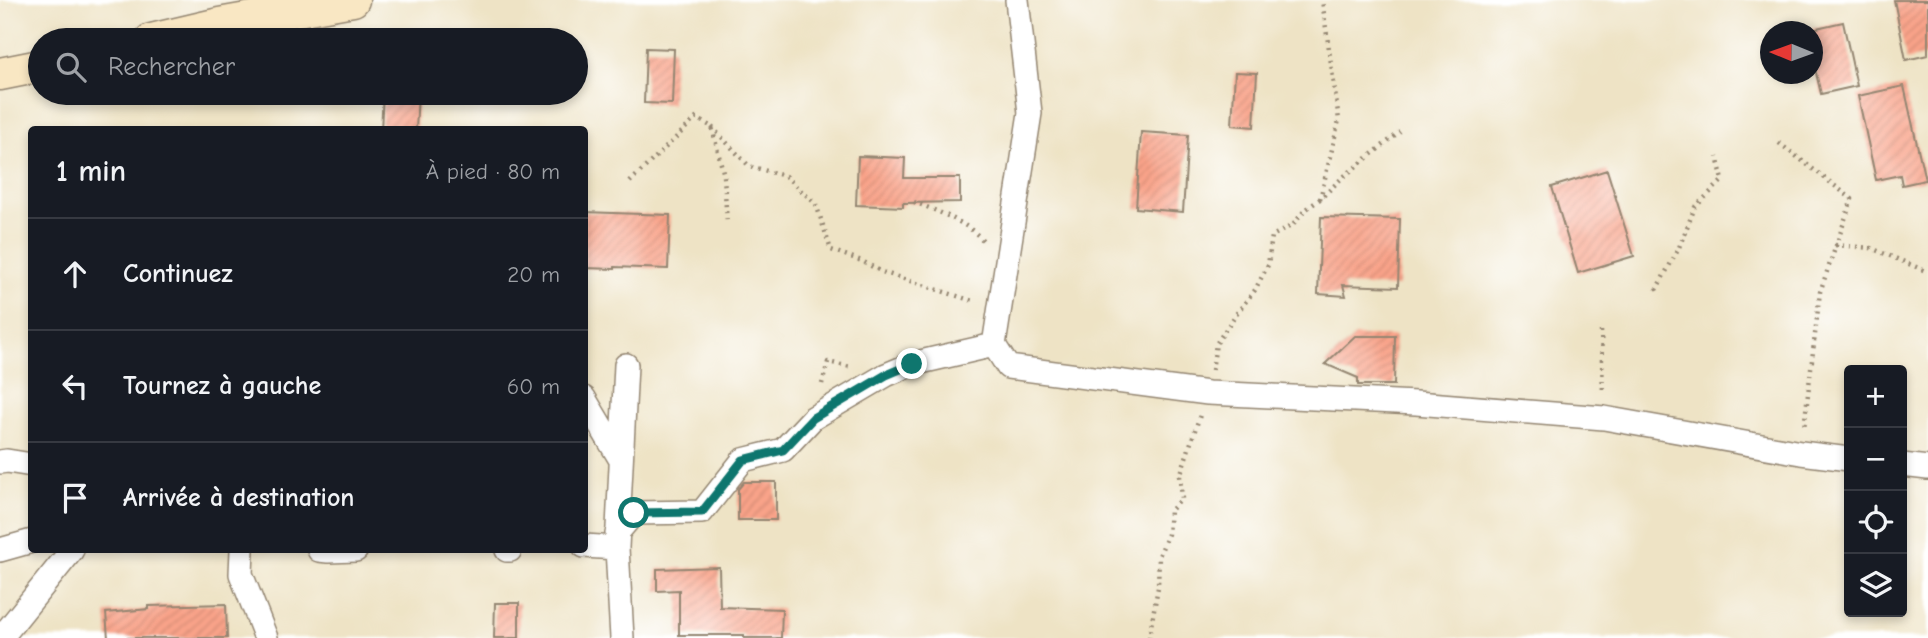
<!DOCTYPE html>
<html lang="fr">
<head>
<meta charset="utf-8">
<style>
	:root { --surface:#171b24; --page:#20242c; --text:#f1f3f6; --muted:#9ea1a6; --line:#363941 }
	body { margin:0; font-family:"Comic Neue",sans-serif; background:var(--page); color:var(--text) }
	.controls { position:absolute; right:21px; bottom:21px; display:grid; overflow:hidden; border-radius:7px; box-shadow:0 4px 10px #0003 }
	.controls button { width:63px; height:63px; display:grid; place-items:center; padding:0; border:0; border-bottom:2px solid var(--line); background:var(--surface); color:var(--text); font:35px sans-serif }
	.compass { position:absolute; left:1760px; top:21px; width:63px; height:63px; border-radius:50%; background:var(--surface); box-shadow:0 4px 10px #0003; rotate:271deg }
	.stop { position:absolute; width:21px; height:21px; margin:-16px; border:5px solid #0f766e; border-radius:50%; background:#fff }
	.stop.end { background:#0f766e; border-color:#fff; box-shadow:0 2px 7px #0008 }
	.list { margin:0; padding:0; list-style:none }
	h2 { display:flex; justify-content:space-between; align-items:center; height:91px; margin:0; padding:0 28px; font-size:30px }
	h2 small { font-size:23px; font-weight:400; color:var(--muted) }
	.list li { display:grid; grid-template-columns:46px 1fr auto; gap:21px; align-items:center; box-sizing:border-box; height:112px; padding:0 28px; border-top:2px solid var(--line) }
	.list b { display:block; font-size:26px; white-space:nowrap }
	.list em { font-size:23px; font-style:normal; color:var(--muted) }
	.icon { flex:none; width:38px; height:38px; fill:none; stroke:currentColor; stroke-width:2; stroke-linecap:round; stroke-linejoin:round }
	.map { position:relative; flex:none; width:1928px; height:638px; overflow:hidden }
	.search { position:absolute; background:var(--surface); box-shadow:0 4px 10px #0003; left:28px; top:28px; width:560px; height:77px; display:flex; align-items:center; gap:18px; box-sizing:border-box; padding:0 24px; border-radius:38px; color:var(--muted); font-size:26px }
	.panel { position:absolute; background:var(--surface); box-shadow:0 4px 10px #0003; left:28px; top:126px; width:560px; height:427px; border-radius:7px }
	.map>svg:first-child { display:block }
	.building { fill:url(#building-hatch) }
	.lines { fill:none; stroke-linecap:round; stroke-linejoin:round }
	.street-casing { stroke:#948672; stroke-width:26 }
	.secondary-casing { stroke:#948672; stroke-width:35 }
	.path { stroke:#948672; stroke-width:4.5; stroke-dasharray:2 5; stroke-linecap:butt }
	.street { stroke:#fff; stroke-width:23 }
	.secondary { stroke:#f9e7c3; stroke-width:32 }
	.route { stroke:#0f766e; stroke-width:9 }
</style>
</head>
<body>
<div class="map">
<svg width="1928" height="638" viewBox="0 0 1928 638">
	<defs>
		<pattern id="building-hatch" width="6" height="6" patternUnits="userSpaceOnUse" patternTransform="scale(1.75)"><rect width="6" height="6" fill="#f9a389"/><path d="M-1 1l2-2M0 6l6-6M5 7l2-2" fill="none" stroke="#d68c76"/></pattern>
	</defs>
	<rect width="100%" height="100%" fill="#fff"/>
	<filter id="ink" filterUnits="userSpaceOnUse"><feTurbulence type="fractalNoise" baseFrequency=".0143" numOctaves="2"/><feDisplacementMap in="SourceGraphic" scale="14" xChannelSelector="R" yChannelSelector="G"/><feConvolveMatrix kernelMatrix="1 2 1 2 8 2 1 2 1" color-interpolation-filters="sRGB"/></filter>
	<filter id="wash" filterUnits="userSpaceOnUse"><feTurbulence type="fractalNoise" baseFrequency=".00686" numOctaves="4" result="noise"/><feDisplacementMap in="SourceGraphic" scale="28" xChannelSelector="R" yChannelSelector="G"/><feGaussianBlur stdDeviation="1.57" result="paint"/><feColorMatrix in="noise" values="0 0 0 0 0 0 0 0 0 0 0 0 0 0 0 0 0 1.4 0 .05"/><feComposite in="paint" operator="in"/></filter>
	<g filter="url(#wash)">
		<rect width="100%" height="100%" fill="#eee3c5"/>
		<g id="blocks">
			<path class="building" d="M 1894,0 L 1928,0 L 1928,55 L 1906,60 Z
				M 1843,22 L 1857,86 L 1821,94 L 1812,56 L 1812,29 Z
				M 646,48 L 674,49 L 672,104 L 644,103 Z
				M 1235,72 L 1257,73 L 1254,127 L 1232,125 Z
				M 1904,86 L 1925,180 L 1902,185 L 1900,175 L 1876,180 L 1858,96 Z
				M 383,93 L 418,93 L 416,130 L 381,130 Z
				M 1141,132 L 1188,135 L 1183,212 L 1136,208 Z
				M 858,156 L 905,158 L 904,178 L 960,178 L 960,202 L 903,203 L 903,207 L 856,205 Z
				M 1607,170 L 1634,256 L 1578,273 L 1552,187 Z
				M 584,212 L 670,215 L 668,269 L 615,267 L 615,269 L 584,268 Z
				M 1321,217 L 1400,219 L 1398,287 L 1343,285 L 1346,296 L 1318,294 Z
				M 1355,336 L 1395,336 L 1394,385 L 1358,385 L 1358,378 L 1325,364 Z
				M 744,482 L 776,482 L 776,520 L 738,520 L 738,489 Z
				M 719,567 L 720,607 L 782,609 L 781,638 L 744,638 L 744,635 L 679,635 L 679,590 L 657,591 L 657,569 Z
				M 495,603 L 519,603 L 519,638 L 494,638 Z
				M 226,604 L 227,638 L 108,638 L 106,613 L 149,609 L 149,606 Z"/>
		</g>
	</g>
	<g filter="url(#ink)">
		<use href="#blocks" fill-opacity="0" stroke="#948672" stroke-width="2"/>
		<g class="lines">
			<g class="street-casing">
				<path id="street" d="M 1017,0 L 1030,113 L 994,345 L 1008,367 L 1208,393 L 1416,403 L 1604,418 L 1801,453 L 1849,459
					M 584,398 L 621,460
					M 0,462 L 7,461 L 32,465
					M 1902,465 L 1928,468
					M 617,533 L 634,513 L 702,512 L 743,460 L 783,450 L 813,418 L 886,375 L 912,364 L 994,345
					M 584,546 L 617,548
					M 0,550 L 32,541
					M 242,550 L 241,574 L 266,638
					M 319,550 L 328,551 L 356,550
					M 507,550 L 510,550
					M 1,638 L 72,550
					M 622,638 L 617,548 L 626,365"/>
			</g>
			<g class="secondary-casing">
				<path id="secondary" d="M 151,40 L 219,24 L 353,0
					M 0,74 L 40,66"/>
			</g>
			<path class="path" d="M 712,127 L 749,166 L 785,176 L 816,204 L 831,250 L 862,261 L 882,272 L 976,302
				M 1779,143 L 1852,199 L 1820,292 L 1804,428
				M 630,182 L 696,118 L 712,127 L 724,176 L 727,225
				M 1320,199 L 1339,120 L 1322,0
				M 914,202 C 937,211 970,223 985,243
				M 1835,245 L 1871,248 L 1928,272
				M 1656,290 L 1678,250 L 1695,207 L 1723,180 L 1717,157
				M 1601,331 L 1603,393
				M 1212,370 L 1216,344 L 1236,314 L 1255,290 L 1268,265 L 1272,236 L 1293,225 L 1304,211 L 1320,199 L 1343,177 L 1400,132
				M 822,384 L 828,362 L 851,367
				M 1149,638 L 1158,587 L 1159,556 L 1168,534 L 1170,511 L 1182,499 L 1180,476 L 1200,415"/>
			<use href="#street" class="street"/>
			<use href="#secondary" class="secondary"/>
		</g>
	</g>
	<g class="lines" filter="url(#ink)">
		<path class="route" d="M 634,513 L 702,512 L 743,460 L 783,450 L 813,418 L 886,375 L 912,364"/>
	</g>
</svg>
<div class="controls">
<button>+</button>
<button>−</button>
<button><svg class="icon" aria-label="locate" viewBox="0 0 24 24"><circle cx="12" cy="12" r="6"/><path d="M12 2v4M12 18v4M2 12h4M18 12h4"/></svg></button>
<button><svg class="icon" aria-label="layers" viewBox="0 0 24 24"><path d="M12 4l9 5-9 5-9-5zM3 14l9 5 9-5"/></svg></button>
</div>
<svg class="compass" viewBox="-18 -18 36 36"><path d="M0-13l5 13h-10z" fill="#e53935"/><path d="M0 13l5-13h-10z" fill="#9ea1a6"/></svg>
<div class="stop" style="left:634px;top:513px"></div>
<div class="stop end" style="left:912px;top:364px"></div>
<div class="search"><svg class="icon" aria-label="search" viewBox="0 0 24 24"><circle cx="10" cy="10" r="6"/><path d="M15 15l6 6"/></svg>Rechercher</div>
<section class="panel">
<h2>1 min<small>À pied · 80 m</small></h2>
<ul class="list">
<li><svg class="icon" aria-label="ahead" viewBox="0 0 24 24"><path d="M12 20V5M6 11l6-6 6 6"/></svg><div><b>Continuez</b></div><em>20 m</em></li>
<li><svg class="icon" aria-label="left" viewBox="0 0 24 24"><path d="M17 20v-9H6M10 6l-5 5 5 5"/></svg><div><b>Tournez à gauche</b></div><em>60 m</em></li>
<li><svg class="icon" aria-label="arrive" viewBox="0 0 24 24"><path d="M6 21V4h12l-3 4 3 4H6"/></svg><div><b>Arrivée à destination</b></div></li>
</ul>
</section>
</div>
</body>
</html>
